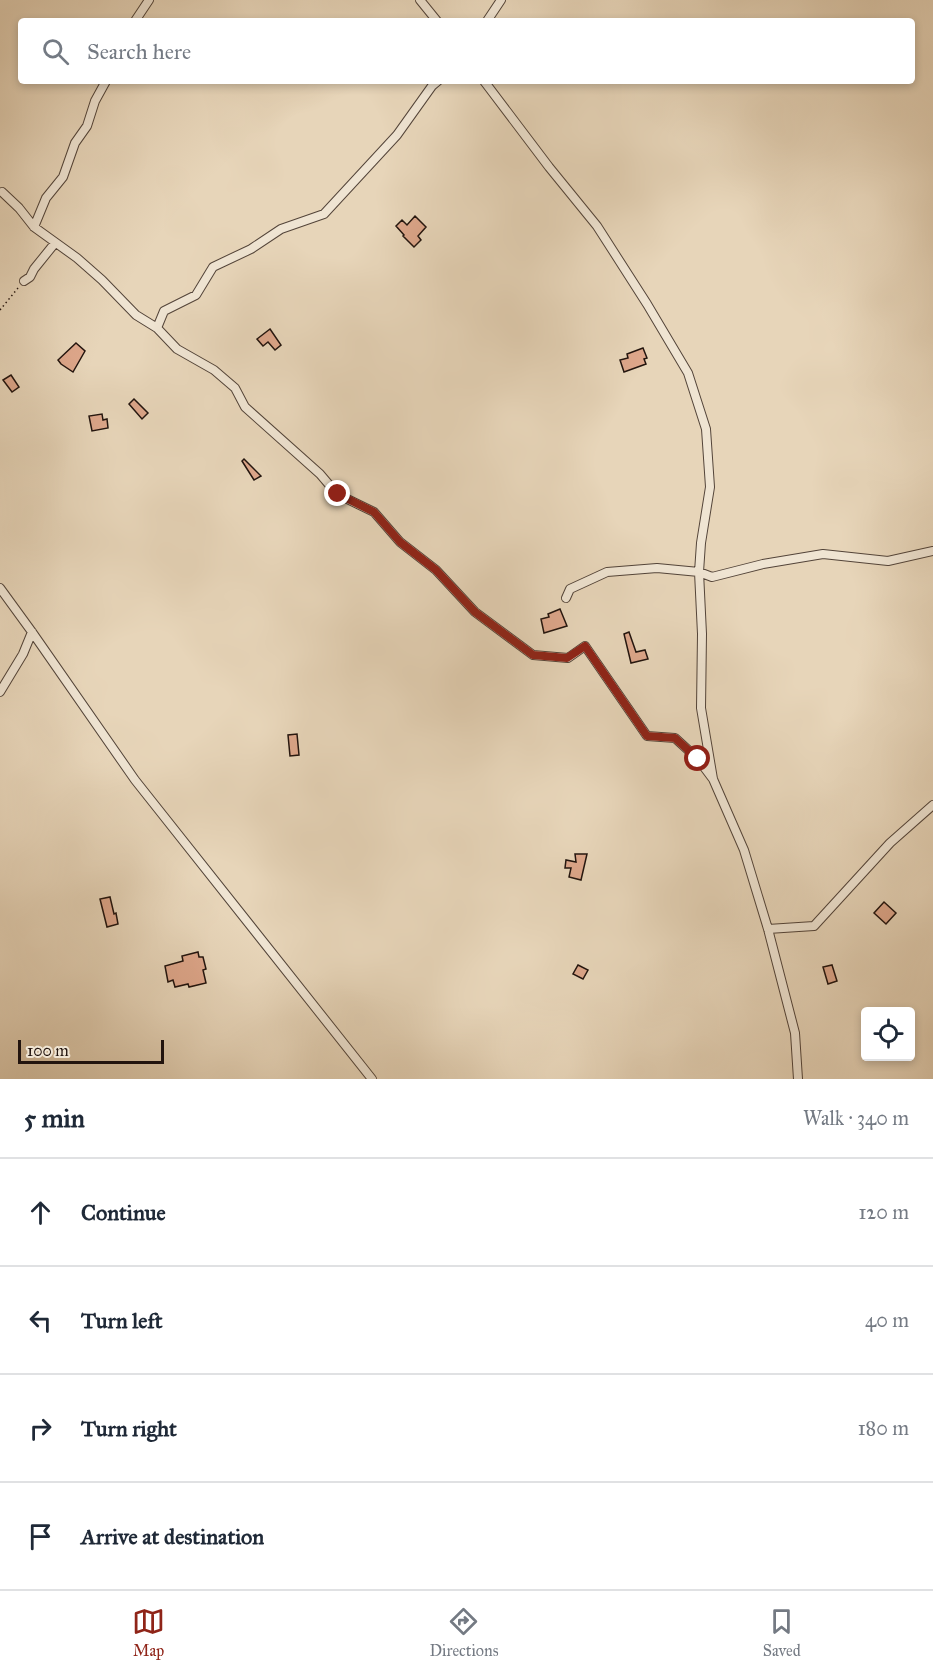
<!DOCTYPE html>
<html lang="en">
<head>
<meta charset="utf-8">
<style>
	:root { --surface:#fff; --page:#f6f6f7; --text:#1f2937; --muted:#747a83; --line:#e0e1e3; --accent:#8f2418 }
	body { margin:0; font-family:"IM FELL Great Primer",serif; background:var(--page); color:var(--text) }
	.controls { position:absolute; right:18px; bottom:18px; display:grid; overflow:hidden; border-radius:6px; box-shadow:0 3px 9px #0003 }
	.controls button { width:54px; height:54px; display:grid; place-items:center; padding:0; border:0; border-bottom:2px solid var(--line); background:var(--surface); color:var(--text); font:30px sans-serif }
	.scale { position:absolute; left:18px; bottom:15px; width:146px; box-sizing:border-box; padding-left:6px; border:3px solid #22140e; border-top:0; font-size:16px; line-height:21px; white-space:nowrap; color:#22140e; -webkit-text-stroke:4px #efe4d2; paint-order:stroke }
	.stop { position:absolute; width:18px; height:18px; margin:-14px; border:4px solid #8f2418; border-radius:50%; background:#fff }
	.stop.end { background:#8f2418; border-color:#fff; box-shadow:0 2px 6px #0008 }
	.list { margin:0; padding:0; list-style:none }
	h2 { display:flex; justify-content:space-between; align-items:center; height:78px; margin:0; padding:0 24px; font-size:26px }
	h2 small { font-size:20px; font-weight:400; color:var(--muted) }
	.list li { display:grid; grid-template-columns:39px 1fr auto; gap:18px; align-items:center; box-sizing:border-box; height:108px; padding:0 24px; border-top:2px solid var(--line) }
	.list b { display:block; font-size:22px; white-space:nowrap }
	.list em { font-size:20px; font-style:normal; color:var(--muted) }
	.icon { flex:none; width:33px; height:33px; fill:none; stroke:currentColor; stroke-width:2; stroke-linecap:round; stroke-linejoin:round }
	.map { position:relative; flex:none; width:933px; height:1079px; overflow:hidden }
	.search { position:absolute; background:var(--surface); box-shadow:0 3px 9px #0003; left:18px; right:18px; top:18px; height:66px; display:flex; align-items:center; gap:15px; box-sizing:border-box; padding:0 21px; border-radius:6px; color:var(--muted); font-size:22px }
	.sheet { height:510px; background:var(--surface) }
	nav { display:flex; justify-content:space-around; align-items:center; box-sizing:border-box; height:84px; border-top:2px solid var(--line); background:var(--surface); font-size:16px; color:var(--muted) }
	nav a { display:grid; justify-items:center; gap:3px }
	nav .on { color:var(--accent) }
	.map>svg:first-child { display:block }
	.building { fill:#dea78b; stroke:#22140e; stroke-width:1.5 }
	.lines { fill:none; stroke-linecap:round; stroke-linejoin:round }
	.minor-casing { stroke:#534439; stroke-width:10 }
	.path { stroke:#22140e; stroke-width:1.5; stroke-dasharray:1.5 3; stroke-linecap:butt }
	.minor { stroke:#efe4d2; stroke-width:8 }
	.route { stroke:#8f2418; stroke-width:8 }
</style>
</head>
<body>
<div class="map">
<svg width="933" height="1079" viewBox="0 0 933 1079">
	<rect width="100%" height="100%" fill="#e7d5b9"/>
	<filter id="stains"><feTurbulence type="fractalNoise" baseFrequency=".00333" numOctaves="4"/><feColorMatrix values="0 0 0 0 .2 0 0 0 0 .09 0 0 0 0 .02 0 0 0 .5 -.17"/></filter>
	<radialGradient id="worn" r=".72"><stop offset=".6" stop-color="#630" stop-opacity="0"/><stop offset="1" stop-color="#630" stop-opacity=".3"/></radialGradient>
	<path class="building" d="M 415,216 L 426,227 L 418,236 L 421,240 L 414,247 L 403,236 L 404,235 L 396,226 L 402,220 L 407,225 Z
		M 270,329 L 281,345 L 275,350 L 268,342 L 263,346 L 257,339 Z
		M 76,343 L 85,351 L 73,372 L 61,364 L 58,360 Z
		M 643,348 L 647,358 L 644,359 L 646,364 L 624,372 L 620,360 L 628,358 L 627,354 Z
		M 11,375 L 19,387 L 12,392 L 3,380 Z
		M 134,399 L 148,413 L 142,419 L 129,404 Z
		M 102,414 L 103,420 L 107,419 L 108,428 L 92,431 L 89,416 Z
		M 244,459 L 261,476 L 254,480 L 242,461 Z
		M 560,609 L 567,626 L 544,633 L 541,619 L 549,617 L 548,614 Z
		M 629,632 L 636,652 L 645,650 L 648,659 L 631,663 L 624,634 Z
		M 297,734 L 299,755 L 290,756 L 288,735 Z
		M 575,854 L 587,854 L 581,880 L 569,877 L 571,868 L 565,868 L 566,860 L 576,862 Z
		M 110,897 L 114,914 L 116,913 L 118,924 L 107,927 L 100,899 Z
		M 884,902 L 896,913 L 886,924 L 874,913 Z
		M 198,952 L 199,957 L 203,957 L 206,969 L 203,970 L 206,983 L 189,987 L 188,984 L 175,987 L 173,980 L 168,982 L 165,966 L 183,961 L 182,956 Z
		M 578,965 L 588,970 L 583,979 L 573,974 Z
		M 832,965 L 837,981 L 828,984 L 823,967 Z"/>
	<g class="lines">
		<g class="minor-casing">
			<path id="minor" d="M 420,0 L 437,21
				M 135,21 L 149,0
				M 487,21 L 501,0
				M 438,81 L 432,86 L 397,135 L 324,214 L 281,229 L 251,249 L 213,267 L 196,295 L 164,311 L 157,328 L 177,349 L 214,370 L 235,388 L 245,407 L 320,474 L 337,494 L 374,512 L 400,542 L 436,570 L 475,612 L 533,655 L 568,658 L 585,646 L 647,736 L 675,738 L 698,759 L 713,779
				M 484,81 L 549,167 L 597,226 L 647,304 L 688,373 L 706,429 L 710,487 L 701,543 L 699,572 L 702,634 L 701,708 L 713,779 L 744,850 L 768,929 L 795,1033 L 798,1079
				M 2,192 L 19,208 L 34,227 L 77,258 L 102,280 L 136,315 L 157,328
				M 34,227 L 46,198 L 63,177 L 75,143 L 87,126 L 95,101 L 106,81
				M 24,281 L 30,277 L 34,269 L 55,243
				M 0,588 L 32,632 L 135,780 L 372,1079
				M 566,598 L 570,589 L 607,572 L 657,568 L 699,572 L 712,577 L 763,564 L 823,554 L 888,561 L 933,551
				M 0,692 L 23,654 L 32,632
				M 768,929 L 814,926 L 890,843 L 933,805"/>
		</g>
		<path class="path" d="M 0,310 L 18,288"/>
		<use href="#minor" class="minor"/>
	</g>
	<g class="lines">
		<path class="route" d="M 338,494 L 374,512 L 400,542 L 436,570 L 475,612 L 533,655 L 567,658 L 585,646 L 647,736 L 675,738 L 698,759"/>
	</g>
	<rect width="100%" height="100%" filter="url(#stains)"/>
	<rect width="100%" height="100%" fill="url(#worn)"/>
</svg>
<div class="controls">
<button><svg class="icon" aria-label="locate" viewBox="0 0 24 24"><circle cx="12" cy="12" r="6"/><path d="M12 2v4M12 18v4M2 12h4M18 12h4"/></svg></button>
</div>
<div class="scale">100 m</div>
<div class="stop" style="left:698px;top:759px"></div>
<div class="stop end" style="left:338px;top:494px"></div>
<div class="search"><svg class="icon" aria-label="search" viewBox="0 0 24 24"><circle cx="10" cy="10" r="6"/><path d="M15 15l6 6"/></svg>Search here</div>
</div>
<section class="sheet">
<h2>5 min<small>Walk · 340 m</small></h2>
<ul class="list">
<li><svg class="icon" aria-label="ahead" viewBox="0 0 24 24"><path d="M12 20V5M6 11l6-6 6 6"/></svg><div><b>Continue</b></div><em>120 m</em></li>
<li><svg class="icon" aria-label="left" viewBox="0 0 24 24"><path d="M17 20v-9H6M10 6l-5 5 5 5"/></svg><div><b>Turn left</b></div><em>40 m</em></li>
<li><svg class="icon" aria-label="right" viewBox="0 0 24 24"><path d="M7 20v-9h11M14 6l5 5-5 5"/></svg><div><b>Turn right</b></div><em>180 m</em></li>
<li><svg class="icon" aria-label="arrive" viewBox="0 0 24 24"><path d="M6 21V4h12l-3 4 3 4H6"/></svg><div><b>Arrive at destination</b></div></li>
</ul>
</section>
<nav>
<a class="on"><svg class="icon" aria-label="map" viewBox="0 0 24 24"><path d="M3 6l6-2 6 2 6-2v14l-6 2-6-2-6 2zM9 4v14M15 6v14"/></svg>Map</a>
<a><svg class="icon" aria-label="directions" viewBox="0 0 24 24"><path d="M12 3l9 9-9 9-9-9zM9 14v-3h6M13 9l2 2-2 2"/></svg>Directions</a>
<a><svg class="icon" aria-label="saved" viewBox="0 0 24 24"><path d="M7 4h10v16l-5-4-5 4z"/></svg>Saved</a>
</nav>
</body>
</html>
